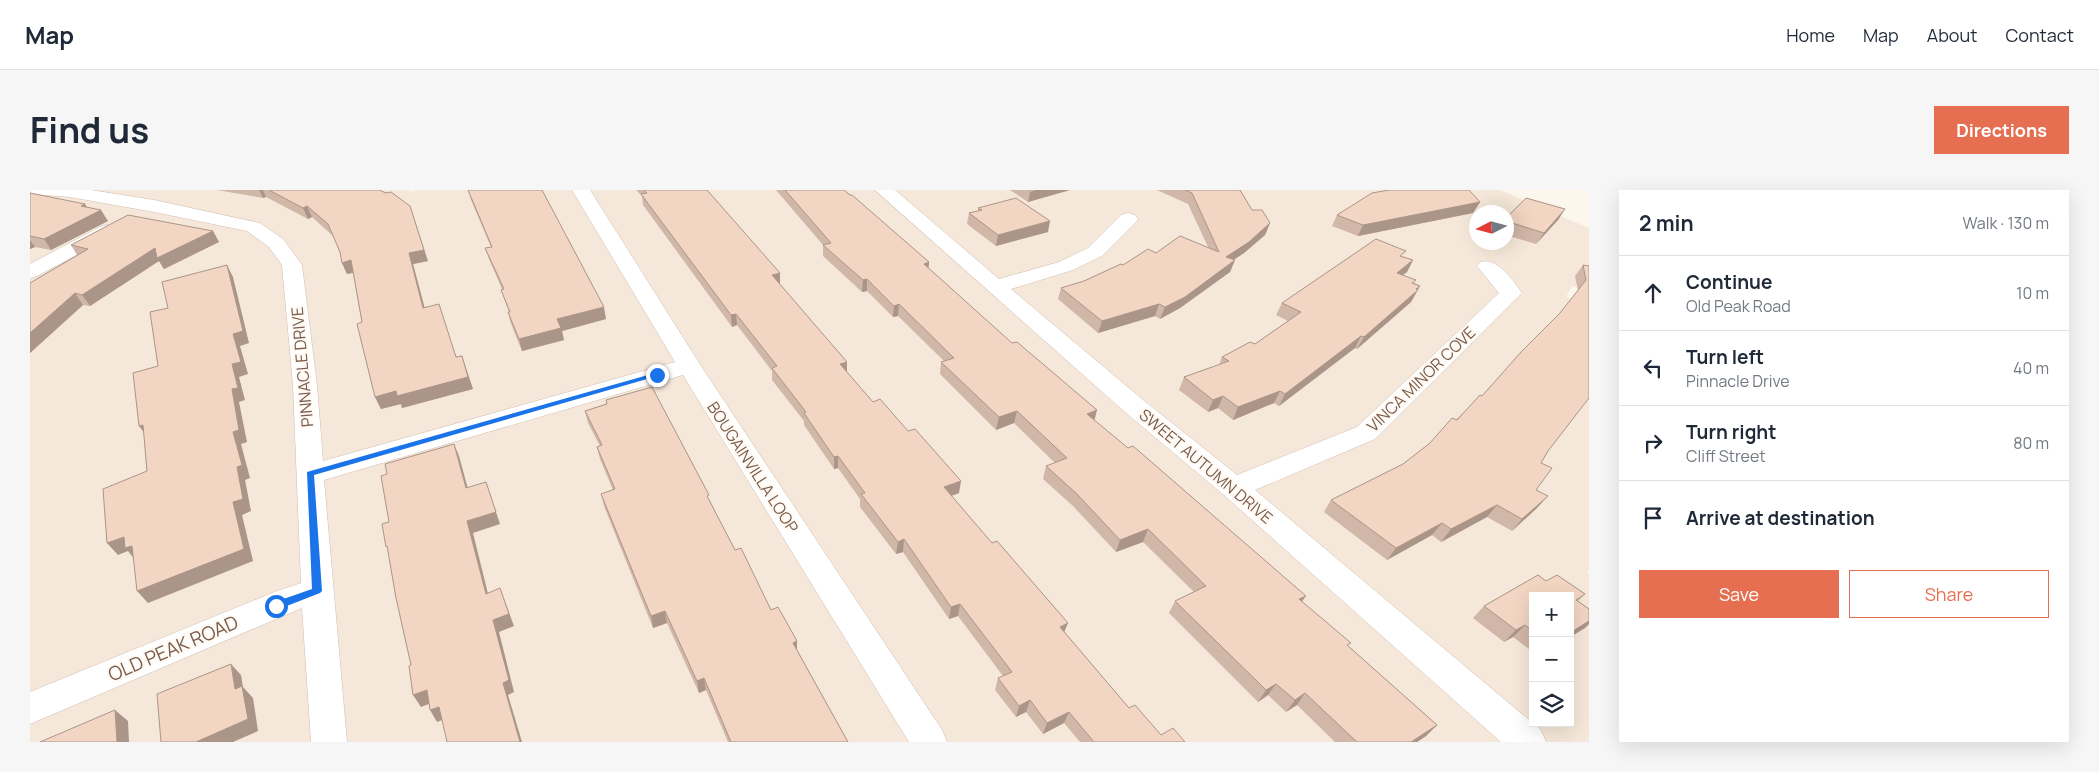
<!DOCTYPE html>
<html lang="en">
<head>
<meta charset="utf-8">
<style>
	:root { --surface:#fff; --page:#f6f6f7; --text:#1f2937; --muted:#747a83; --line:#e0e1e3; --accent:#e76f51 }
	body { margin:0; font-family:Manrope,sans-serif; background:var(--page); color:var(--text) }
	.controls { position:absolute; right:15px; bottom:15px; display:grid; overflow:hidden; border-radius:0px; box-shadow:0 5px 20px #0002 }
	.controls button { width:45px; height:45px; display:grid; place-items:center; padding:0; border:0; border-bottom:1px solid var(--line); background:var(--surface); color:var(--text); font:25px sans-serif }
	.compass { position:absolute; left:1439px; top:15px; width:45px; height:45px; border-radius:50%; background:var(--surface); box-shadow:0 5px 20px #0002; rotate:264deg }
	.stop { position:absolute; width:15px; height:15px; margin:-11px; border:4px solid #1a73e8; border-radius:50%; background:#fff }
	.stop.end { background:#1a73e8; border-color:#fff; box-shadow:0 1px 5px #0008 }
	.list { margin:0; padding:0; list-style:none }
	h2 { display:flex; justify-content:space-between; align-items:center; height:65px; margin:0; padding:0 20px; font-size:21px }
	h2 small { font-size:16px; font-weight:400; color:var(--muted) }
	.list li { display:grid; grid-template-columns:32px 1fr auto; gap:15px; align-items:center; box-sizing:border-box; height:75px; padding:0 20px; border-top:1px solid var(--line) }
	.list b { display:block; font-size:19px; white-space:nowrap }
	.list p { margin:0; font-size:16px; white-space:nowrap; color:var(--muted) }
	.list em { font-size:16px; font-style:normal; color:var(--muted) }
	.actions { display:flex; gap:10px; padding:15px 20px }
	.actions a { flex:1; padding:11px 0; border:1px solid var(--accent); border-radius:0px; text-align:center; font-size:18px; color:var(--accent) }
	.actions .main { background:var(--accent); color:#fff }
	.icon { flex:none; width:28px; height:28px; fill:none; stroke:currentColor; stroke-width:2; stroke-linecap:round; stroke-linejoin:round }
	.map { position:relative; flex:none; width:1559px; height:552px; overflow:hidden; border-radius:0px }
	header { display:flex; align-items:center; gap:30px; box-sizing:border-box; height:70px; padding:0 25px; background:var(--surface); border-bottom:1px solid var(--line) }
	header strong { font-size:24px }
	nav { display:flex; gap:28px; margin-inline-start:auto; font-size:18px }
	.intro { display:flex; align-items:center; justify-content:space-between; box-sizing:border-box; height:120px; padding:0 30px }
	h1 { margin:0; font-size:35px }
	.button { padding:12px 22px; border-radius:0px; background:var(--accent); color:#fff; font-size:18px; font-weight:700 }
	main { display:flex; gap:30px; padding:0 30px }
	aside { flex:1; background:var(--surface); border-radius:0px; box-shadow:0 5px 20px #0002 }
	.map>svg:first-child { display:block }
	.residential { fill:#f5e8da; fill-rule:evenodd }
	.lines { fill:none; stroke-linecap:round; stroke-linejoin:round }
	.minor-casing { stroke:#d1beb0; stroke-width:1 }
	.minor { fill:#fff; fill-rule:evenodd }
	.wall { fill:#d1b7a8 }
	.shaded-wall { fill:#aa9588 }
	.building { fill:#f3d5c3; stroke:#aa9588 }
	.route { fill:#1a73e8 }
	.labels { text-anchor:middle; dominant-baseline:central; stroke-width:4.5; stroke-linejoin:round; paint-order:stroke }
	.street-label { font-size:16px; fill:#7a5c4d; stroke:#fffaf3 }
	.near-street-label { font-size:19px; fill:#7a5c4d; stroke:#fffaf3 }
</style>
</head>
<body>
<header>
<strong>Map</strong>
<nav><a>Home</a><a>Map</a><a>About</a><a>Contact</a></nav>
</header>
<div class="intro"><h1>Find us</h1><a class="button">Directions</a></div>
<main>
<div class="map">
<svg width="1559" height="552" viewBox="0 0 1559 552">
	<rect width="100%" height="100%" fill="#fdf6ec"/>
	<path class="residential" d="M 0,0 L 376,0 L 385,2 L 385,0 L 1470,0 L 1559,38 L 1559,101 L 1542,96 L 1536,107 L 1559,115 L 1559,380 L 1557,383 L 1559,385 L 1559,552 L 0,552 ZM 1446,22 L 1476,22 L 1476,52 L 1446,52 ZM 1503,406 L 1540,406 L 1540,533 L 1503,533 Z"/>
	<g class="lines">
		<g class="minor-casing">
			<path id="minor" d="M 0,0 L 61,0 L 124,10 L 230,33 L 253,49 L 272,75 L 287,195 L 293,271 L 645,172 L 542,0 L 560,0 L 671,176 L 912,540 L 917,552 L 879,552 L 653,185 L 294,290 L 317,552 L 281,552 L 272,418 L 0,534 L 0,502 L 247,401 L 271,393 L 263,195 L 252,75 L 239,57 L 217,41 L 124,22 L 40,7 L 1,4 Z
				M 845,0 L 865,0 L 969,89 L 1029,72 L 1058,58 L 1091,25 L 1098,23 L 1105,25 L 1108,29 L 1105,33 L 1072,66 L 1043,80 L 981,99 L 1113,210 L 1207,285 L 1327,237 L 1469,103 L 1447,76 L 1450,72 C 1467,67 1482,89 1492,103 L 1345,249 L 1225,300 L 1511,540 L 1516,552 L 1471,552 L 1194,305 L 1095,222 Z
				M 77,35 L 84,37 L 87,41 L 84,45 L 7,86 L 0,88 L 0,74 L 70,37 Z"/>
		</g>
		<use href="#minor" class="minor"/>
	</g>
	<path class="wall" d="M 187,0 L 349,0 L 398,71 L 383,74 L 394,118 L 427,167 L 443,199 L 372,218 L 371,214 L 351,219 L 345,207 L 323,83 L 317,84 L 312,73 L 310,62 L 303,46 L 282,27 L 278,29 L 236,7 L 233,8 Z
		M 438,0 L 576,129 L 532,141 L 534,150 L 492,161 L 481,134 L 478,122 L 479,122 L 471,100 L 472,99 L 459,69 L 455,58 L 461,57 L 441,10 Z
		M 606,0 L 677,0 L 750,94 L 817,182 L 843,212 L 929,303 L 921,306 L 1034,442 L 1099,518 L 1131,545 L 1155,552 L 1050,552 L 1034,533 L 1013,544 L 996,522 L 986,527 L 965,500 L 968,488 L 973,486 L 928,426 L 919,429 L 873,362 L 866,364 L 830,317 L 830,309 L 808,278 L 804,279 L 774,235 L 774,231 L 742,190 L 742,181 L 707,135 L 702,137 L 613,15 L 612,6 Z
		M 746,0 L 814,0 L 899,72 L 898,78 L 1064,230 L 1272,412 L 1318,456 L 1407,535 L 1396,546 L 1387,552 L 1305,552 L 1267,515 L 1256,522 L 1238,505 L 1228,512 L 1139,423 L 1145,411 L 1164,402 L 1113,352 L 1086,362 L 1043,316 L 1013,289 L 1016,276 L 1025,273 L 984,233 L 966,240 L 910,184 L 911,172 L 914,171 L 868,126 L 863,127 L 837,101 L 832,102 L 793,66 L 793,55 Z
		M 980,0 L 1040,0 L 998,12 Z
		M 1127,0 L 1210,0 L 1222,20 L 1240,33 L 1235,45 L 1214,63 L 1204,70 L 1205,70 L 1200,82 L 1150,118 L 1130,129 L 1125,126 L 1068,143 L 1028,109 L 1031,98 L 1054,91 L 1126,63 L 1178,57 L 1158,14 Z
		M 0,3 L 57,17 L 78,31 L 21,60 L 5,57 L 0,59 Z
		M 1450,12 L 1443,23 L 1328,46 L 1302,36 L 1307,25 Z
		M 948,18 L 1018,42 L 966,56 L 937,34 L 939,23 L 948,21 Z
		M 1535,19 L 1528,30 L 1506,54 L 1476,45 L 1476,28 Z
		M 183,41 L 189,52 L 134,79 L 129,71 L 60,116 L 53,115 L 0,163 L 0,93 L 47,65 L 41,55 Z
		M 1373,67 L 1383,70 L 1377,82 L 1373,85 L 1384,93 L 1390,96 L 1381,112 L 1327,159 L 1325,158 L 1249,216 L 1244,213 L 1203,230 L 1188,218 L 1178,222 L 1149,200 L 1154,187 L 1189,175 L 1192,167 L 1225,154 L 1258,131 L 1246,125 L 1252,113 Z
		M 1553,75 L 1559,76 L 1518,261 L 1511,273 L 1506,300 L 1507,318 L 1482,341 L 1457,327 L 1411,352 L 1402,345 L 1357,370 L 1294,322 L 1301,310 L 1373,274 L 1400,253 L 1452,206 L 1530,123 L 1548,101 L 1545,86 Z
		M 576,210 L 680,312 L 705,360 L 741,420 L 767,451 L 767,460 L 818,552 L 698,552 L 676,500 L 669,503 L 637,433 L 623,438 L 574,316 L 571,304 L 583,300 L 570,269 L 567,257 L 570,256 L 558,233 L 555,221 L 576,214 Z
		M 1508,385 L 1516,391 L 1527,385 L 1555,404 L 1548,411 L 1559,419 L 1559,434 L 1555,438 L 1540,447 L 1540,406 L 1503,406 L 1503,462 L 1483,447 L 1474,452 L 1443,428 L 1454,416 Z"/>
	<path class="shaded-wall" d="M 229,0 L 233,0 L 236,7 L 233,8 Z
		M 1006,0 L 1040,0 L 998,12 L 1000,2 Z
		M 1450,12 L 1443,23 L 1328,46 L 1333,35 Z
		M 55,14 L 61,24 L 71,20 L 78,31 L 21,60 L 14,49 L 51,16 Z
		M 277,16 L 282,27 L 278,29 L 273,18 Z
		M 380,16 L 398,71 L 383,74 L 398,130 L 393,118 L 379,63 Z
		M 1535,19 L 1528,30 L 1506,54 L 1514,43 Z
		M 1020,31 L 1018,42 L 966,56 L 968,45 Z
		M 1240,33 L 1235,45 L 1214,63 L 1191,78 L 1196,67 Z
		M 183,41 L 189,52 L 134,79 L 129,71 L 60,116 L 52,105 L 125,58 Z
		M 0,50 L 5,57 L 0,59 Z
		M 321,70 L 326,82 L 317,84 L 312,73 Z
		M 1205,70 L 1200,82 L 1150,118 L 1130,129 L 1135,117 Z
		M 1383,70 L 1377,82 L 1361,94 L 1367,83 Z
		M 899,72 L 898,84 L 894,74 Z
		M 197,75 L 203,87 L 219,153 L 210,156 L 218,184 L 209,187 L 215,210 L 209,212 L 217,252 L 211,254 L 220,288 L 215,290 L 221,321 L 212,325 L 223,371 L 118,413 L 107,401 L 203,312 L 207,277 L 203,242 L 202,199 L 203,144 Z
		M 750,83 L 750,94 L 742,85 Z
		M 837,89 L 837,101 L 832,102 L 833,90 Z
		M 1390,96 L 1381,112 L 1327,159 L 1334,147 Z
		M 45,103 L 53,115 L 0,163 L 0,143 Z
		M 869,114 L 868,126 L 863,127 L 864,116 Z
		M 1129,114 L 1125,126 L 1068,143 L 1072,131 Z
		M 574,117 L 576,129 L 532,141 L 534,150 L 492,161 L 489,149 L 527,129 Z
		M 706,124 L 707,135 L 702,137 L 701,125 Z
		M 1331,146 L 1325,158 L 1249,216 L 1255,204 Z
		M 432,166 L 443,199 L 372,218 L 371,214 L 351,219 L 345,207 Z
		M 817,172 L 817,184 L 810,174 Z
		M 1250,201 L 1244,213 L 1203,230 L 1208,217 Z
		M 1193,206 L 1188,218 L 1178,222 L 1183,210 Z
		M 1067,220 L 1064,232 L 1057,224 Z
		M 987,221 L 984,233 L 966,240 L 969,227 Z
		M 113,235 L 118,248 L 109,236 Z
		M 424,254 L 429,266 L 441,310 L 436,298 Z
		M 808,266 L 808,278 L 804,279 L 804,267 Z
		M 931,291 L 929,303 L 912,309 L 914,297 Z
		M 456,292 L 470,334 L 443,343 L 461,416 L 456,404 L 437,331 Z
		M 1518,306 L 1507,318 L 1482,341 L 1492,329 Z
		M 1467,315 L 1457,327 L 1411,352 L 1421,339 Z
		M 1412,333 L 1402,345 L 1357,370 L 1366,358 Z
		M 1118,339 L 1113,352 L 1086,362 L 1090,350 Z
		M 94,347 L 105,359 L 106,371 L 98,361 L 88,365 L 77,353 Z
		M 874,349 L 873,362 L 866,364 L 868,352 Z
		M 470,398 L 484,436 L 469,442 L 484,502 L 478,505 L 492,552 L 490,552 L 473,493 L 463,430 Z
		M 1276,406 L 1267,418 L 1269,409 Z
		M 930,414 L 928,426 L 919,429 L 921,417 Z
		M 635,421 L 637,433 L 623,438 L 621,426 Z
		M 1559,431 L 1559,434 L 1555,438 L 1540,447 L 1540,443 Z
		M 1038,433 L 1033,445 L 1030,437 Z
		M 1495,435 L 1483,447 L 1474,452 L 1486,440 Z
		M 767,451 L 767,463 L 763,453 Z
		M 201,474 L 211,485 L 213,497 L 223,508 L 228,541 L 203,552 L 166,552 L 205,499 Z
		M 674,488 L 676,500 L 669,503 L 667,491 Z
		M 1246,494 L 1238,505 L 1228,512 L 1236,500 Z
		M 397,500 L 404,512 L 391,517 L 383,505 Z
		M 1275,503 L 1267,515 L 1256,522 L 1265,510 Z
		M 1000,510 L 996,522 L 986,527 L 989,516 Z
		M 409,517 L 415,529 L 407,532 L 400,520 Z
		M 85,520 L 98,531 L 99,552 L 87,552 Z
		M 1039,522 L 1034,533 L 1013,544 L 1017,533 Z
		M 1407,535 L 1396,546 L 1387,552 L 1381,552 Z"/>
	<path class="building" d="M 239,0 L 349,0 L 356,3 L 361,2 L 380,16 L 394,60 L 379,63 L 393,118 L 409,114 L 426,167 L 432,166 L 438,187 L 367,206 L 366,201 L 345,207 L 327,134 L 332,132 L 321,70 L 312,73 L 310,62 L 298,34 L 277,16 L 273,18 Z
		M 438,0 L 512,0 L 574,117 L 527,129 L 531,138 L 489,149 L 478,122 L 480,122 L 471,100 L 474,99 L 455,58 L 462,57 Z
		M 614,0 L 677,0 L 750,83 L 742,85 L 817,172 L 810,174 L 843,212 L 850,209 L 878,241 L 885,239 L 931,291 L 914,297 L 962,353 L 967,351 L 1038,433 L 1030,437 L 1099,518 L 1105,515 L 1131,545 L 1143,538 L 1155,552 L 1064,552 L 1039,522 L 1017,533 L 1000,510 L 989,516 L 968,488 L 982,482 L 930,414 L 921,417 L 874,349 L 868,352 L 831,304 L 835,303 L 808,266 L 804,267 L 774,223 L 776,222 L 742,178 L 747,176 L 706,124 L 701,125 L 611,4 L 617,3 Z
		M 755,0 L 814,0 L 820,5 L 822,5 L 899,72 L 894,74 L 982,153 L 987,152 L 1067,220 L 1057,224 L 1098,258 L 1103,256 L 1276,406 L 1269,409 L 1321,453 L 1317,455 L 1407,535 L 1381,552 L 1327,552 L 1275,503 L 1265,510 L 1246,494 L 1236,500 L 1145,411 L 1176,396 L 1118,339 L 1090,350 L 1047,304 L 1016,276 L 1037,268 L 987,221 L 969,227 L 911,172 L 924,168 L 869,114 L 864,116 L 837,89 L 833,90 L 793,55 L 801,53 Z
		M 1155,0 L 1210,0 L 1222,20 L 1232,20 L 1240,33 L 1219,52 L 1196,67 L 1205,70 L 1155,107 L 1135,117 L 1129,114 L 1072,131 L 1031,98 L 1054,91 L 1091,74 L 1093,75 L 1118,59 L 1126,63 L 1150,46 L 1189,62 L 1162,3 Z
		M 1359,0 L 1439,0 L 1450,12 L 1333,35 L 1307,25 L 1342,3 Z
		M 0,3 L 55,14 L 51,16 L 71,20 L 14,49 L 0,46 Z
		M 986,8 L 1020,31 L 968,45 L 939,23 L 952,20 L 948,18 Z
		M 1496,8 L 1535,19 L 1514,43 L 1476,31 L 1476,28 Z
		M 98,25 L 183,41 L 127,68 L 125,58 L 52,105 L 45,103 L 0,143 L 0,93 L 58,59 L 41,55 Z
		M 1346,49 L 1376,61 L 1370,66 L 1383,70 L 1367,83 L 1386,90 L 1382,93 L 1390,96 L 1386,99 L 1388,100 L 1334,147 L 1331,146 L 1255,204 L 1250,201 L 1208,217 L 1193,206 L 1183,210 L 1154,187 L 1199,171 L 1192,167 L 1220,152 L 1225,154 L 1271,122 L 1252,113 Z
		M 197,75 L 213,141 L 203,144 L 211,172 L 202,174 L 208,198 L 202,199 L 209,240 L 203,242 L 212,275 L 207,277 L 213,309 L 203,312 L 214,359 L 107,401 L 102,356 L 95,358 L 94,347 L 77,353 L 73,299 L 117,281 L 113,235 L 109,236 L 103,183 L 128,176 L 120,122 L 138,118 L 132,92 Z
		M 1553,75 L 1559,76 L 1559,208 L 1518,261 L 1511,273 L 1522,278 L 1506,300 L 1518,306 L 1492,329 L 1467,315 L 1421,339 L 1412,333 L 1366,358 L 1301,310 L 1373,274 L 1400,253 L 1422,228 L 1427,230 L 1450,205 L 1452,206 L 1492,161 L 1530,123 L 1556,90 Z
		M 622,197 L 679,305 L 677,306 L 705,360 L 711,358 L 741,420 L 748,417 L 767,451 L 763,453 L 818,552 L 701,552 L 674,488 L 667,491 L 635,421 L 621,426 L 571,304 L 585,299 L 567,257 L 572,255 L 555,221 L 577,214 L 576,210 Z
		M 424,254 L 436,298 L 456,292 L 466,322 L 437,331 L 456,404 L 470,398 L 479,424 L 463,430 L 479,490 L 473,493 L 490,552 L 417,552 L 409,517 L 400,520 L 397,500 L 383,505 L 379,476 L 381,475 L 366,408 L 357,356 L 356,357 L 352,334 L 359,332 L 351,286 L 357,284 L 355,274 Z
		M 1508,385 L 1516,391 L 1527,385 L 1555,404 L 1546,410 L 1559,419 L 1559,431 L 1540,443 L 1540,406 L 1503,406 L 1503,441 L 1495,435 L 1486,440 L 1454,416 Z
		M 201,474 L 205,499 L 212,496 L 218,529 L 166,552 L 131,552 L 127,504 Z
		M 85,520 L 87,552 L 10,552 Z"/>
	<path class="route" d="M 625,183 L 631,185 L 284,285 L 292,401 L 290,403 L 249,419 L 242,419 L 242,413 L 282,399 L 277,282 Z"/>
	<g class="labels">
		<g class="street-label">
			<text transform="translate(272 177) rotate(-95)">PINNACLE DRIVE</text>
			<text transform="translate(1391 189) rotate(-44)">VINCA MINOR COVE</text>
			<text transform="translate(1176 276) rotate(40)">SWEET AUTUMN DRIVE</text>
			<text transform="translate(723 277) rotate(57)">BOUGAINVILLA LOOP</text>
		</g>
		<g class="near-street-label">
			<text transform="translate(143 458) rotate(-23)">OLD PEAK ROAD</text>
		</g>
	</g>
</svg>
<div class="controls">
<button>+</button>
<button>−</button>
<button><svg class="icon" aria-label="layers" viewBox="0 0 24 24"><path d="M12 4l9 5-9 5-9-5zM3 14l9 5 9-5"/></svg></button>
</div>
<svg class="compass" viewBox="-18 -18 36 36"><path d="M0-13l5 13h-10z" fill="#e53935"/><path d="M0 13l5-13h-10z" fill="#747a83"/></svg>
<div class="stop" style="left:246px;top:416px"></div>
<div class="stop end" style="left:627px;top:185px"></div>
</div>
<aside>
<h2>2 min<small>Walk · 130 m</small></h2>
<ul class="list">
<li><svg class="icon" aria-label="ahead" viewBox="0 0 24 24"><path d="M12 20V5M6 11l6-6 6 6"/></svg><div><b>Continue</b><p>Old Peak Road</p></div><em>10 m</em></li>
<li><svg class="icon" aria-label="left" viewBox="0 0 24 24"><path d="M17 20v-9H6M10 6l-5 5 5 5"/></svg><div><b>Turn left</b><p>Pinnacle Drive</p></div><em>40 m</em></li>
<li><svg class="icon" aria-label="right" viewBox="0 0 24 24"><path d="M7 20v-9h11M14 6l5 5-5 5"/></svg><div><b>Turn right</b><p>Cliff Street</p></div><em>80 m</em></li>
<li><svg class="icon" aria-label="arrive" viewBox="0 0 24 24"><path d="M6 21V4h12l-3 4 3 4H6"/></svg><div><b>Arrive at destination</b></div></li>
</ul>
<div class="actions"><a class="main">Save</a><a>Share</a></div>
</aside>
</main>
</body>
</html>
